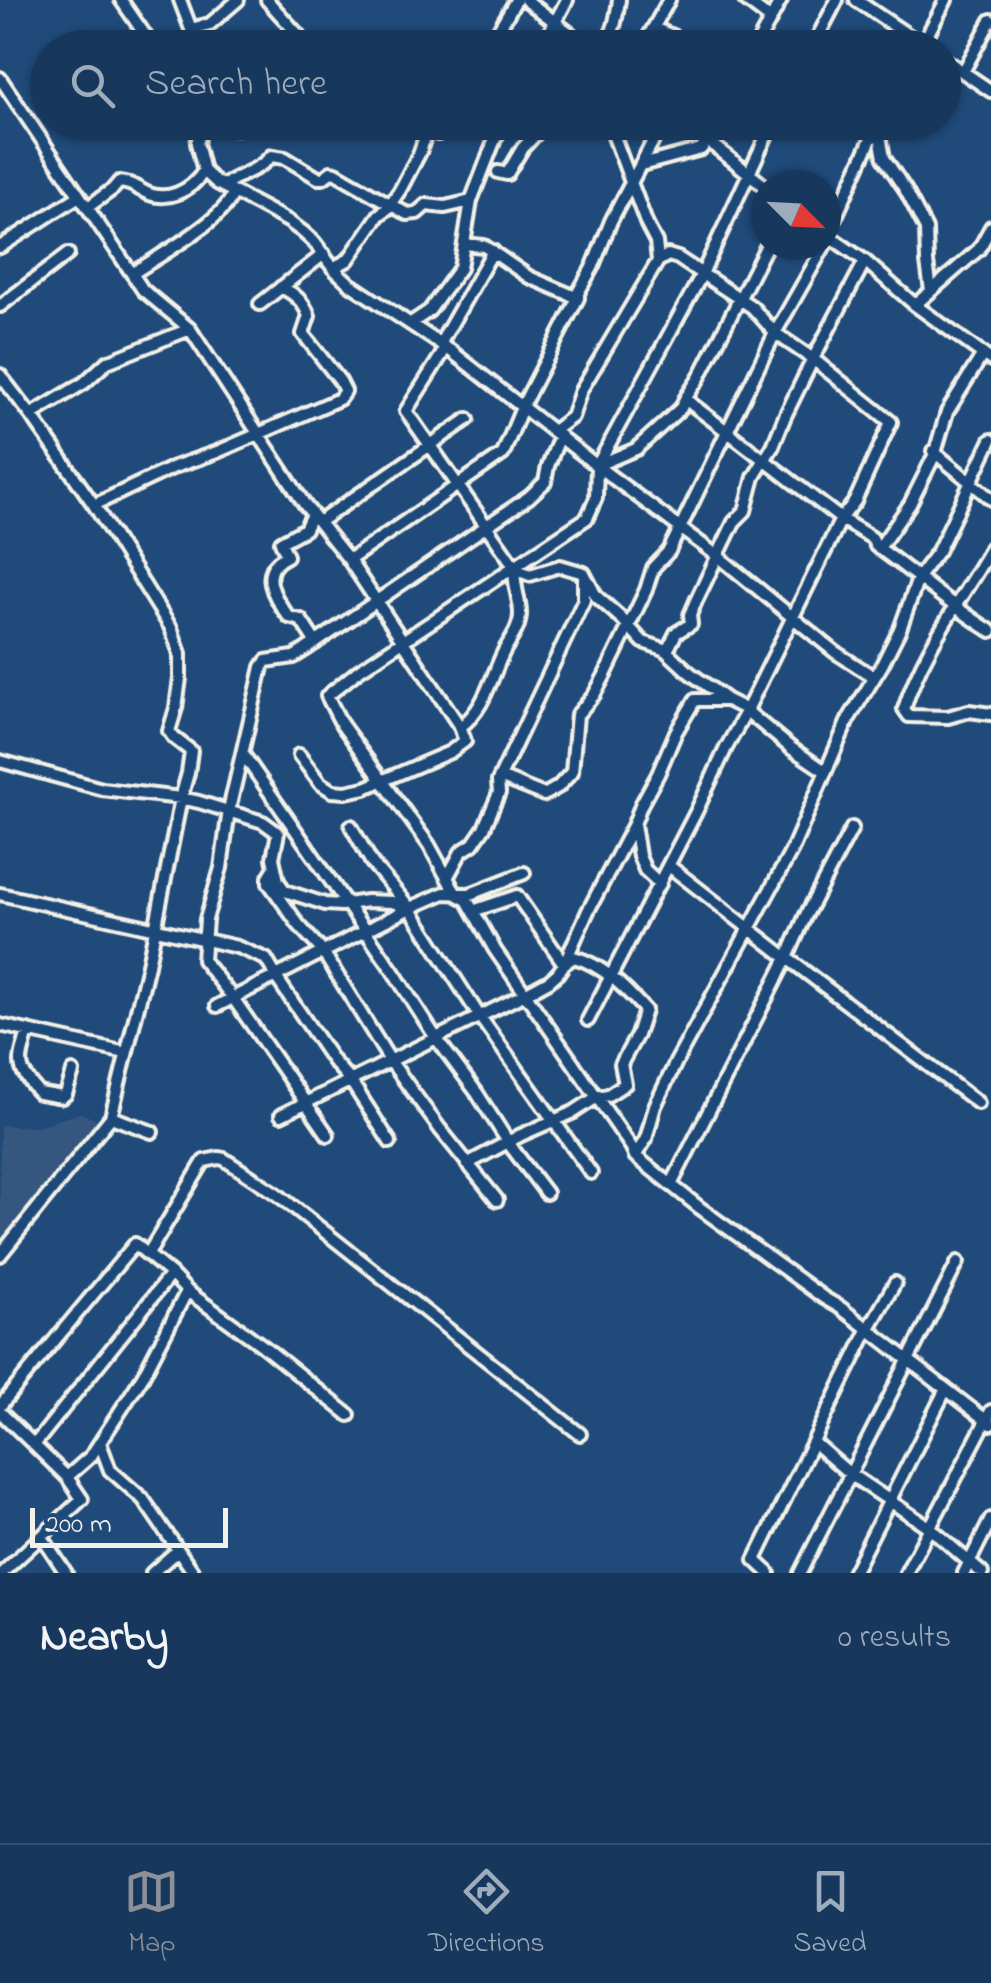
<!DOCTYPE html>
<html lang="en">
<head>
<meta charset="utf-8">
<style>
	:root { --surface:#17385c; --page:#203f62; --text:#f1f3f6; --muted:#9eacbb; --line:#365272; --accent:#8c9099 }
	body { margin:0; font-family:"Indie Flower",sans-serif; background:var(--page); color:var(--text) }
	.compass { position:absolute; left:751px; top:170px; width:90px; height:90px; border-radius:50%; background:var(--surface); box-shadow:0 2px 8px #0004; rotate:114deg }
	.scale { position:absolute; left:30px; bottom:25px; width:198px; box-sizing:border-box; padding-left:10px; border:5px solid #f4f1e8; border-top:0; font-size:28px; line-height:35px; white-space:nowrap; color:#f4f1e8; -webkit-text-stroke:8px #1f4a7a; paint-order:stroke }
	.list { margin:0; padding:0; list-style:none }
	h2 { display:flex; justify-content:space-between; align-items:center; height:130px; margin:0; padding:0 40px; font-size:42px }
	h2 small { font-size:32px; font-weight:400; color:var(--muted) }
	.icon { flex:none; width:55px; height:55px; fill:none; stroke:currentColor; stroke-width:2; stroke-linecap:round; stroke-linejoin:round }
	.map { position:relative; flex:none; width:991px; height:1573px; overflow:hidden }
	.search { position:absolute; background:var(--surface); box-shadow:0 2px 8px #0004; left:30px; right:30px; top:30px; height:110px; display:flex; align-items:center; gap:25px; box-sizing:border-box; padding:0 35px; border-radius:55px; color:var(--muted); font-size:38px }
	.sheet { height:270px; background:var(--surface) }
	nav { display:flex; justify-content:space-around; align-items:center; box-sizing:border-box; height:140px; border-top:2px solid var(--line); background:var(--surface); font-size:28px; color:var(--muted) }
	nav a { display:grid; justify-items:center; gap:5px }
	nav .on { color:var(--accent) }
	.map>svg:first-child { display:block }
	.built { fill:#36577f }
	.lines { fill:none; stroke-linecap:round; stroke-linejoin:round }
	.minor-casing { stroke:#f4f1e8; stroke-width:18 }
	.minor { stroke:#1f4a7a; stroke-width:10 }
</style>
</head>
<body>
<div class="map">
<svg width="991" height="1573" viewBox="0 0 991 1573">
	<rect width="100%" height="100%" fill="#1f4a7a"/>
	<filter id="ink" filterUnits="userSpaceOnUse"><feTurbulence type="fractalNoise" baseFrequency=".01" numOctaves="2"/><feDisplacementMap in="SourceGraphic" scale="20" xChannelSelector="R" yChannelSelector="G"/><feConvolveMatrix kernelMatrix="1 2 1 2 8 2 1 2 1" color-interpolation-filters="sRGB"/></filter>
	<g filter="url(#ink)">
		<path class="built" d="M 80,1113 L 101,1121 L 0,1250 L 0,1125 L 34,1127 Z"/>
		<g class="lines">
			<g class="minor-casing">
				<path id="minor" d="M 121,0 L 154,48
					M 180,0 L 191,29 L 210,24 L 238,0
					M 267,0 L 302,39
					M 526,0 L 589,48
					M 745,0 L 769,18
					M 856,0 L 927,48
					M 654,28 L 700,48
					M 921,47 L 946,0
					M 294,48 L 302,39 L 313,48
					M 488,48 L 516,0
					M 541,48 L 567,0
					M 597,48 C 615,38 616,19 619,0
					M 642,48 L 669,0
					M 755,48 L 781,0
					M 812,48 L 837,0
					M 944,59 L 991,91
					M 963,72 L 991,20
					M 0,78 L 143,290 L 190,329 L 305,505 L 349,560 L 460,727 L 465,741 L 450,752 L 365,788 L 346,792 L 332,791 L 320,783 L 299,755
					M 204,122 L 197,143 L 204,171 L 217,183 L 288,221 L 303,232 L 315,243 L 333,268 L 350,284 L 451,351 L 597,466 L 719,557 L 835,652 L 874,677
					M 208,122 L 236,128 L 239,122
					M 405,122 L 438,134 L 446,122
					M 612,122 L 610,126 L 647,225 L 656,242 L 658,261
					M 684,122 L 766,187
					M 773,122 L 702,274 L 597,466 L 596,498 L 587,518 L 358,671 L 327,696 L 342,725 L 429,845 L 456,894 L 467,900 L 495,950 L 632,1148 L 635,1156 L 700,1208 L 824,1298 L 841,1308 L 991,1424
					M 878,125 L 884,158 L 905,189 L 926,229 L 927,262 L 931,291
					M 641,165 L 701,149 L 720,122
					M 498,172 L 507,174 L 522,149 L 547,122
					M 218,183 L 224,185 C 239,174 259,171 271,156 L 285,158 L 318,178 L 323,178 L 331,172 L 336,173 L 407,214 L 417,213 L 426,205 L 445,207 L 471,201
					M 88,207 L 113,189 L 119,182 C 131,183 133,186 143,191 C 166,204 191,191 204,171
					M 826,232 L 838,212 L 876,128
					M 826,234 L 865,261 L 915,305 L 991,360
					M 464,244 L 484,246 L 529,277 L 578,298
					M 0,247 L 79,196
					M 333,268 L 348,260 L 379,215 L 387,209 L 400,190 L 420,152 L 427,130
					M 132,274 C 155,258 226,219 233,193
					M 260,304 L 324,254
					M 915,305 L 979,249 L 991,227
					M 0,306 L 68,254
					M 411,323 L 429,311 L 460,268 L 471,201 L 495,139 L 505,122
					M 440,344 L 493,251
					M 446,348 L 406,411 L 517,570 L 530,575 L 560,566 L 584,573 L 596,596 L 622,619 L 643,642 L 664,649 L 690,673 L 727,700 L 743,708 L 791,748 L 825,771
					M 0,375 L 31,415 L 94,505 L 171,628 L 180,654 L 180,678 L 176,708 L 169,731 L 174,738 L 191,751 L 188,773 L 181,798 L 148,965 L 111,1117 L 152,1132
					M 685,399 L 699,378 L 767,245
					M 31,415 L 84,383 L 107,362 L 190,329
					M 553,431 L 572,417 L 581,390 L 658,261 L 668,255 L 678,258 L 752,307 L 775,333 L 813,359 L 891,422 L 855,501 L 841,519 L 746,712 L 726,748 L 696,812 L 588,1020
					M 933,451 L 991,499
					M 598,465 L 636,449 L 681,408 L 685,399 L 841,519 L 872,538 L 876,546 C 915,573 950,606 991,631
					M 94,505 L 174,467 L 217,452 L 339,399 L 345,391 L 340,381 L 303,334 L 309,316 C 304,302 295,294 281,287
					M 312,514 L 305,529 L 281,542 L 287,556 C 257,570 274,598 289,617 L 301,620 L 316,643
					M 319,522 L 468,419
					M 879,548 L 910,504 L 934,456 L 947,412 L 983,354
					M 991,548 C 961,600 922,651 904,709 L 909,716 L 948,717 L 969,711 L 991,714
					M 349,560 L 503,454 L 523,405 L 578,298 L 578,293 L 593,266 L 611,221 L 663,122
					M 667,651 L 676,633 L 691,624 L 690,615 L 696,601 L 734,522 L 745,511 L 754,477 L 773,446 L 785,416 L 813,359 L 865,261
					M 460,727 C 485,709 491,677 504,651 C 510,640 520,628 520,614 C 520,598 512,583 515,566
					M 243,754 L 393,971 L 436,1038 L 477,1093 L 512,1148 L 546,1193
					M 0,761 L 102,789 L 181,798 L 199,802 L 263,822 L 278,833 L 273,858 L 278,881 L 285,891 L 325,904 L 341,905 L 367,901 L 392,902 L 410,908 L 444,893 L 470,894 L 524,873
					M 500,777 L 544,795 L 558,787 L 572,772 L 577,715 L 594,695 L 605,675 L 646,590 L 653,568 L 669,551 L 775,333 L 825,245
					M 351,826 L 372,863 L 410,908 L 480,1017 L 591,1173
					M 669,866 L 787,958 L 805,917 L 852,828
					M 275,867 L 269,877 L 269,883 L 298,924 L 323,952 L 391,1062 L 440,1129 L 497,1200
					M 447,878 L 461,852 L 473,844 L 484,828 L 499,793 L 498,781 L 584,600 L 584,579
					M 660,884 L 645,870 L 639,856 L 634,824 L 641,805 L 658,774 L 676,732 L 695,700 L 726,700
					M 0,894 L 237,947 L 266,959 L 280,983 L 333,1061 L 350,1080 L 390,1142
					M 217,1006 L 410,908
					M 0,1025 L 126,1053
					M 28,1031 C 19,1065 15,1065 39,1093 L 62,1097 L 66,1094 L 73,1072
					M 281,1115 L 525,994 L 549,981 L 558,973 L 564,964 L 517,896 L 473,911
					M 328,1135 L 233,998 L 203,960 L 206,919 L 221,868 L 229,810 L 262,667 L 266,661 L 294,657 L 305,650 L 529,497 L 545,482 L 548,466 L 560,436
					M 635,1156 L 646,1139 L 655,1106 L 676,1062 L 791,852 L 848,720 L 882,665 L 900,629 L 919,576 L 938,551 L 991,440
					M 467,1164 L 521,1135 L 574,1112 L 597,1097 L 608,1095 L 625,1084 L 621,1064 L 637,1035 L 645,1010 C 625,988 603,965 574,957 L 564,964 L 588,911 L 634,824
					M 671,1185 L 787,958 L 978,1103
					M 148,1254 L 204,1161 L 219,1158 L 224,1159 L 277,1194 L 580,1434
					M 0,1255 L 111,1117
					M 0,1406 L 135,1244 L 171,1274 L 187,1291 L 263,1346 L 349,1415
					M 0,1412 L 67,1477 L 82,1499 L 2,1573
					M 813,1442 L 850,1474 L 930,1528 L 982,1573
					M 100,1443 L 110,1470 L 143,1499 L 194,1573
					M 35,1444 L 171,1274
					M 67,1477 L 91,1456 L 143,1376 L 187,1291
					M 42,1537 L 66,1573
					M 152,1573 L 178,1550
					M 769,1573 L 755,1560 L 868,1330 L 895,1283
					M 800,1573 L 958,1262
					M 853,1573 L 946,1389
					M 906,1573 L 991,1411
					M 964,1573 L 991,1519"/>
			</g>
			<use href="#minor" class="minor"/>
		</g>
	</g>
</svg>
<svg class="compass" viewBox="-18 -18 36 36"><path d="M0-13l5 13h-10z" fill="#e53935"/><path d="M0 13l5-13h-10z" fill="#9eacbb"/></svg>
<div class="scale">200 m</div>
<div class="search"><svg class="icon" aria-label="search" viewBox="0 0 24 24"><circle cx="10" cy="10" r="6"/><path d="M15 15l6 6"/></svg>Search here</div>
</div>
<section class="sheet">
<h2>Nearby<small>0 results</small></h2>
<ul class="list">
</ul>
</section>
<nav>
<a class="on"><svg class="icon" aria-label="map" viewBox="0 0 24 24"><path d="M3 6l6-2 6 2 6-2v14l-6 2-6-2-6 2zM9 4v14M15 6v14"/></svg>Map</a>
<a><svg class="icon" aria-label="directions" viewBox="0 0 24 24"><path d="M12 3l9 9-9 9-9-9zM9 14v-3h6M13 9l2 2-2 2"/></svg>Directions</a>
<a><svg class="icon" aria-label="saved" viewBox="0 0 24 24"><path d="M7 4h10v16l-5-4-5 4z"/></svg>Saved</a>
</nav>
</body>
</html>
